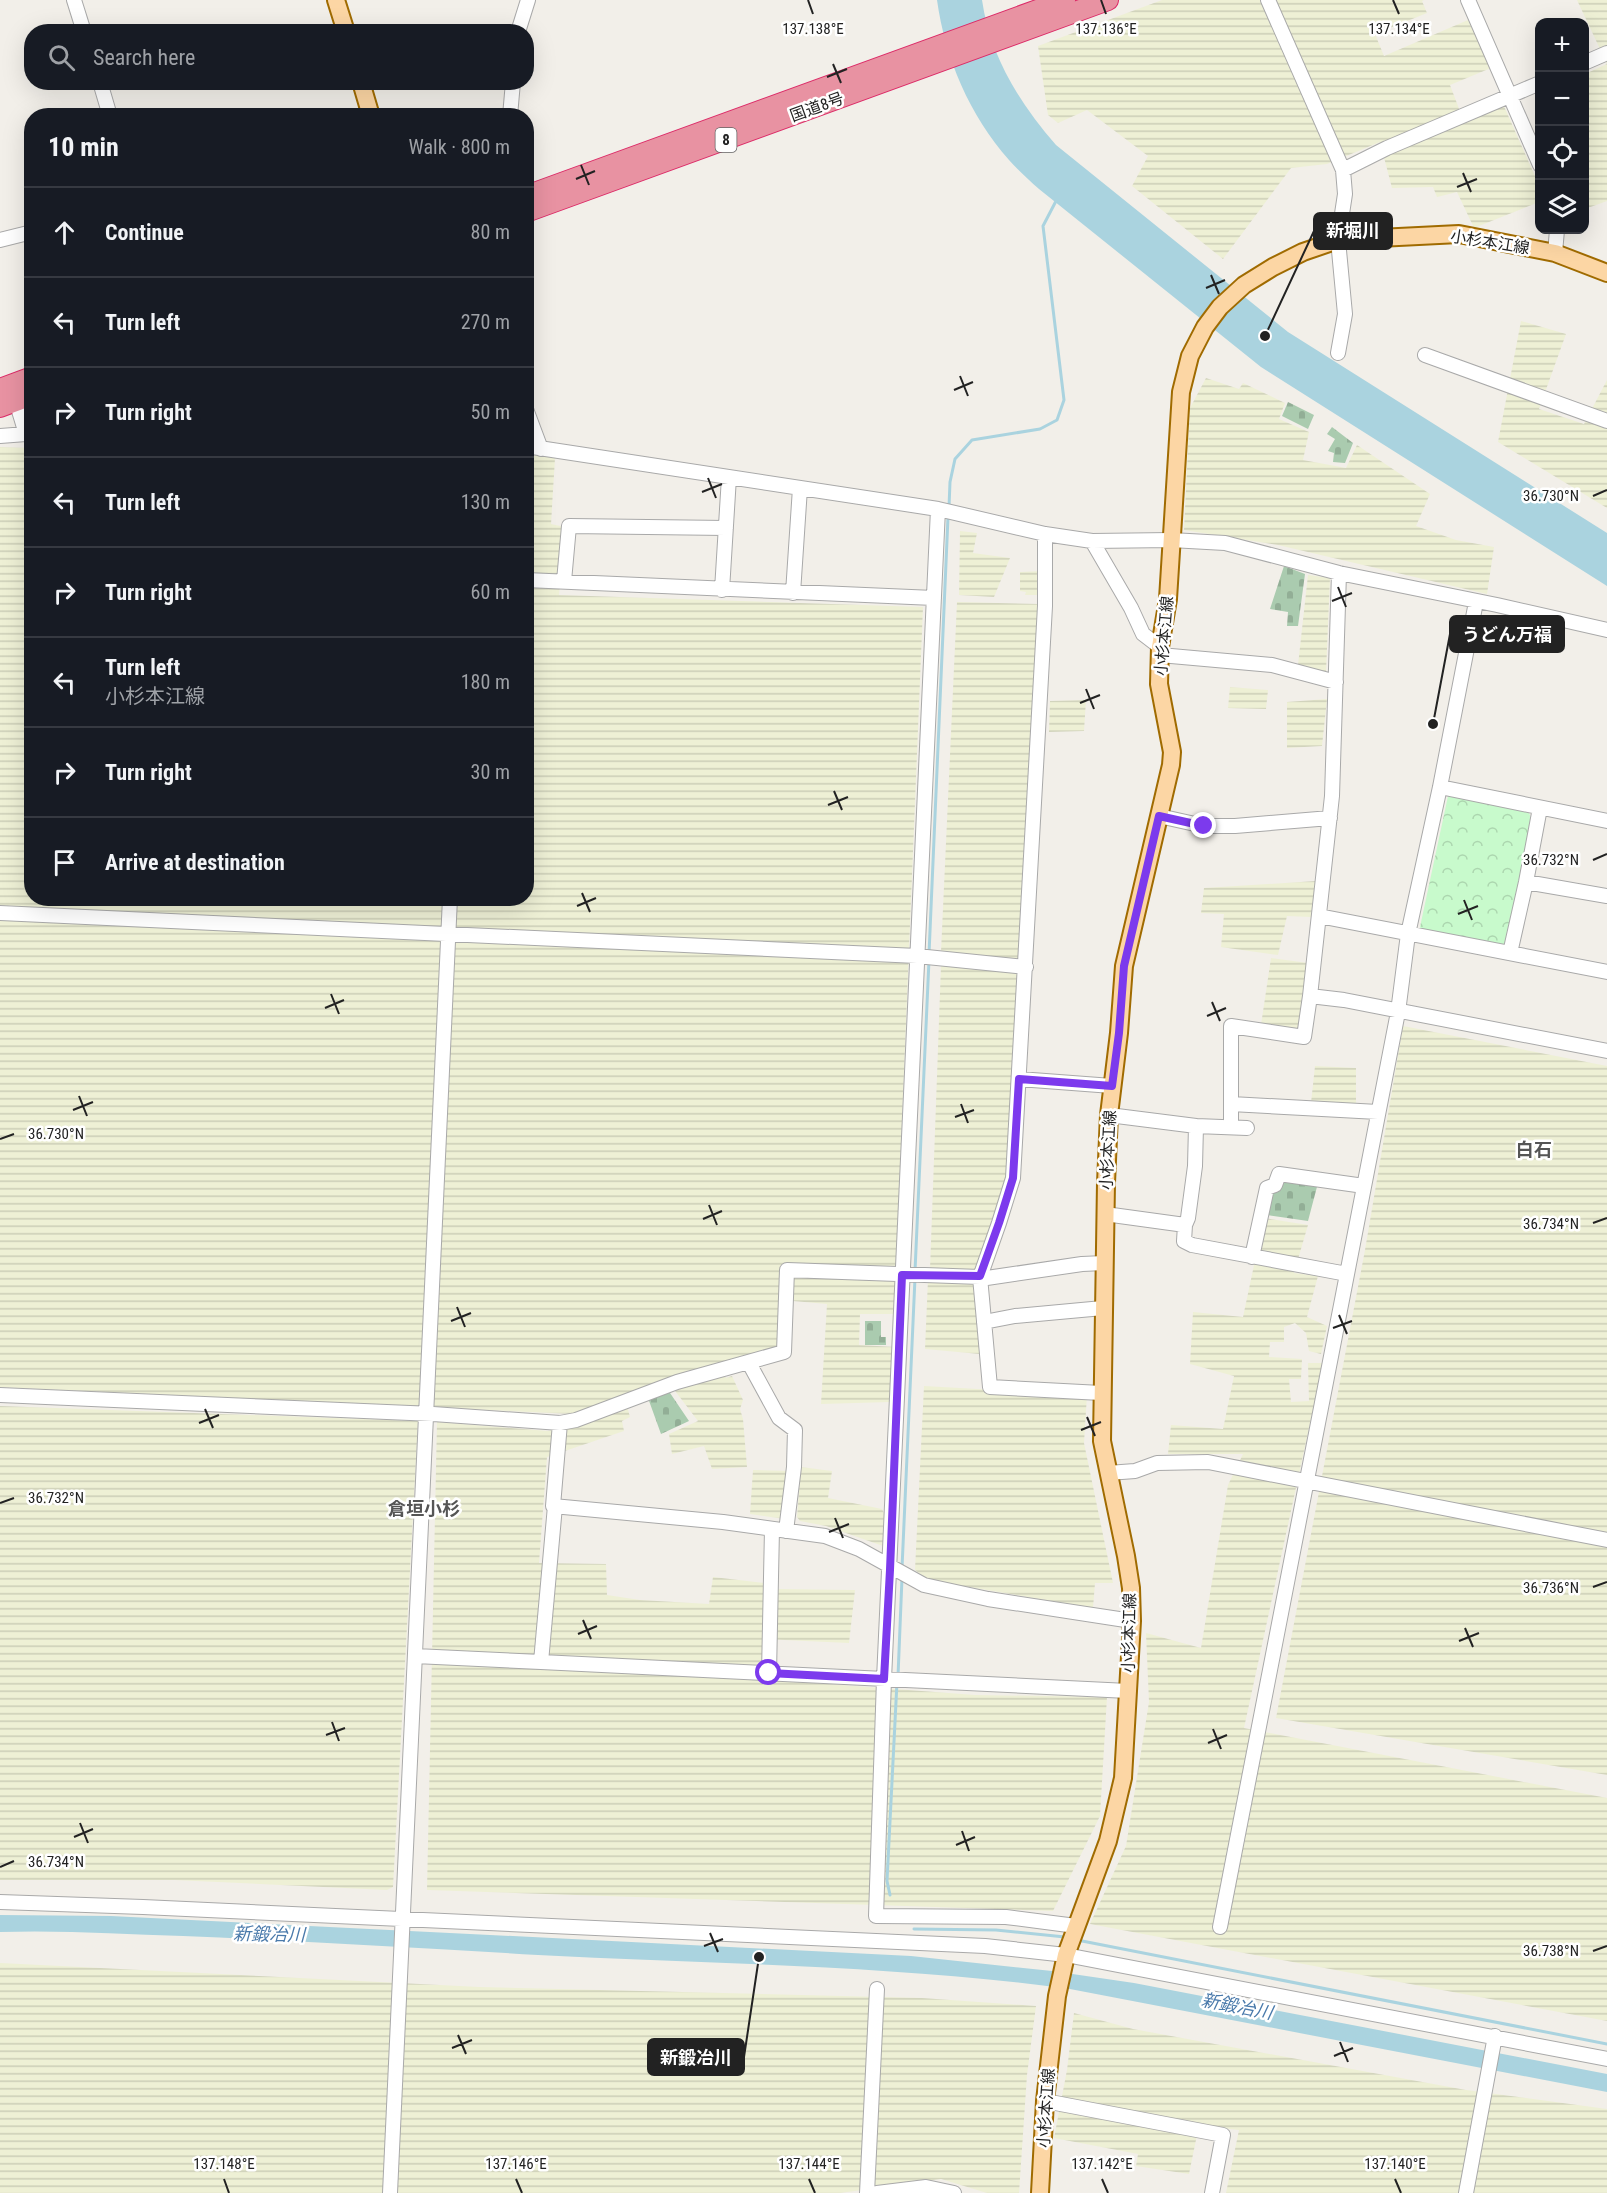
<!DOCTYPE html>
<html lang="en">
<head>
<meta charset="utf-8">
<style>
	:root { --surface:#171b24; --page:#242831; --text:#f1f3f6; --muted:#9ea1a6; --line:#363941 }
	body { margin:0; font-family:"Roboto Condensed","Noto Sans JP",sans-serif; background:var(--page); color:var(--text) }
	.controls { position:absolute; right:18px; top:18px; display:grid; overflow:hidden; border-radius:12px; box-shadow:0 6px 24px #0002 }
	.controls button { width:54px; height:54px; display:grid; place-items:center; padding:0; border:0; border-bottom:2px solid var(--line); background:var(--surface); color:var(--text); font:30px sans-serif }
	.stop { position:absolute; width:18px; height:18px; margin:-14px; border:4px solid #7c3aed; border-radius:50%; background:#fff }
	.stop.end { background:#7c3aed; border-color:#fff; box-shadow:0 2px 6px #0008 }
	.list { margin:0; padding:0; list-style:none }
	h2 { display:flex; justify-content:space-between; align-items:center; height:78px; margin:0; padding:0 24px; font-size:26px }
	h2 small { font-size:20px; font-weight:400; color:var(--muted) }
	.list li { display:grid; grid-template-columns:39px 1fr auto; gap:18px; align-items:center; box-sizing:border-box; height:90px; padding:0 24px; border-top:2px solid var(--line) }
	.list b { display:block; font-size:22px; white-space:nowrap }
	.list p { margin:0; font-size:20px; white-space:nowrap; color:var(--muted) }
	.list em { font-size:20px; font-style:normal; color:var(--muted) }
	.icon { flex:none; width:33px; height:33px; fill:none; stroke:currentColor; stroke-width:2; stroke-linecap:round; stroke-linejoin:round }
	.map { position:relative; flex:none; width:1607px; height:2193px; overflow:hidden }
	.search { position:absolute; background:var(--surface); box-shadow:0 6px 24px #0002; left:24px; top:24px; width:510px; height:66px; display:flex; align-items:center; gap:15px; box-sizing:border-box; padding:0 21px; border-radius:24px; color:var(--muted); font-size:22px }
	.panel { position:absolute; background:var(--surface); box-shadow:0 6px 24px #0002; left:24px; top:108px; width:510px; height:798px; border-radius:24px }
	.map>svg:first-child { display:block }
	.farmland { fill:url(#farmland-rules) }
	.cemetery { fill:url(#cemetery-stones) }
	.park { fill:url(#park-crowns) }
	.water { fill:#aad3df }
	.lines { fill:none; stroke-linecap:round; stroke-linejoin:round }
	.stream { stroke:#aad3df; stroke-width:3 }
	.minor-casing { stroke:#a9a9a9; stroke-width:16 }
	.major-casing { stroke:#a06b00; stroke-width:20 }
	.highway-casing { stroke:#dc2a67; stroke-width:22 }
	.minor { stroke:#fff; stroke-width:14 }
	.major { stroke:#fcd6a4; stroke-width:16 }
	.highway { stroke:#e892a2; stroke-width:20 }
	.route { stroke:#7c3aed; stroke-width:8 }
	.ticks { fill:none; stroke:#222; stroke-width:2 }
	.labels { text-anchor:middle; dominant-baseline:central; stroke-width:5; stroke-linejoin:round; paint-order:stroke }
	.shield { fill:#fff; stroke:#646464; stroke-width:1.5 }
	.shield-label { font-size:15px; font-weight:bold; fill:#222 }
	.street-label { font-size:16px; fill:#222; stroke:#fff }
	.neighbourhood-label { font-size:18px; font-weight:bold; fill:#555; stroke:#fff }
	.water-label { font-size:18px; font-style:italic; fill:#4a7aab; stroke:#fff }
	.ticks-label { font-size:15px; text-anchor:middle; fill:#222; stroke:#fff; stroke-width:5; stroke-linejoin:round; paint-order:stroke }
	.leader { fill:none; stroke:#222; stroke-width:2 }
	.callout-dot { fill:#222; stroke:#fff; stroke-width:2 }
	.callout { fill:#222; stroke:#222; stroke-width:2 }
	.callout-label { font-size:18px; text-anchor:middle; font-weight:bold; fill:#fff }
</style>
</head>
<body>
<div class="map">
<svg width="1607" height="2193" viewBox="0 0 1607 2193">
	<defs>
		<pattern id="farmland-rules" width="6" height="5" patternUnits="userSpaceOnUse" patternTransform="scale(1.5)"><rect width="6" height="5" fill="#eef0d5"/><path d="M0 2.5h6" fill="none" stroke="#ccceb7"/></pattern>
		<pattern id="cemetery-stones" width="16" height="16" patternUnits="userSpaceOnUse" patternTransform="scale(1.5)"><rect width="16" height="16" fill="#aacbaf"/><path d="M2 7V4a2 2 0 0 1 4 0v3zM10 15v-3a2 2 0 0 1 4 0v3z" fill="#92ae96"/></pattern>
		<pattern id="park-crowns" width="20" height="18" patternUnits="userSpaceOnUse" patternTransform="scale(1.5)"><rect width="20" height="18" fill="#c8facc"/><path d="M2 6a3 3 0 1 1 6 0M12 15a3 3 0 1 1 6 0" fill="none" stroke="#acd6af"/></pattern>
	</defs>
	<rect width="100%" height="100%" fill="#f2efe9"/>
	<path class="farmland" d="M 1162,0 L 1424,0 L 1422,1 L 1427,13 L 1375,34 L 1384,56 L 1468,20 L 1491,68 L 1450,85 L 1464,122 L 1503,104 L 1539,185 L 1539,202 L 1474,228 L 1457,192 L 1437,197 L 1433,187 L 1392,188 L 1380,142 L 1327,164 L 1291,168 L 1223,259 L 1132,186 L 1148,156 L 1087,110 L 1058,123 L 1048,115 L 1038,46 Z
		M 1577,0 L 1607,0 L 1607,201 L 1585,209 L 1585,74 L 1607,64 Z
		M 1521,321 L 1566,334 L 1539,409 L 1584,424 L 1607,380 L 1607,508 L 1498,442 Z
		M 1206,378 L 1239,389 L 1243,383 L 1285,403 L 1279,419 L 1309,432 L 1303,460 L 1346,468 L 1357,445 L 1430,494 L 1416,526 L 1456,540 L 1494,547 L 1487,594 L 1278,545 L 1184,530 L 1190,408 Z
		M 0,447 L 31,448 L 32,898 L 526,898 L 527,454 L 555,458 L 551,524 L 565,527 L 559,595 L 923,607 L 896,1267 L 783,1266 L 778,1348 L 574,1414 L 0,1387 Z
		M 960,531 L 977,533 L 973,553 L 1010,558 L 994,597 L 959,595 Z
		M 1042,571 L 1039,595 L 1025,595 L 1026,592 L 1020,591 L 1020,572 Z
		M 1308,575 L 1330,578 L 1326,672 L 1298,665 Z
		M 957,602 L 1039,604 L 1018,961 L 941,952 Z
		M 1230,687 L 1268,690 L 1266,709 L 1228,708 Z
		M 1327,699 L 1322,746 L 1287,748 L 1287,702 Z
		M 1086,700 L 1084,731 L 1049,732 L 1050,701 Z
		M 1316,881 L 1311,917 L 1287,916 L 1278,955 L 1221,947 L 1224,914 L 1201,913 L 1204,888 Z
		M 1271,958 L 1308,963 L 1299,1031 L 1261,1025 Z
		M 941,965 L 1019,973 L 1007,1183 L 974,1272 L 930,1270 Z
		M 1403,1026 L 1607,1066 L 1607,1775 L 1276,1718 L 1365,1250 Z
		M 1315,1066 L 1356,1068 L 1356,1106 L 1311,1103 Z
		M 1264,1218 L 1308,1225 L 1294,1273 L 1318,1276 L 1307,1317 L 1327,1326 L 1321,1354 L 1309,1351 L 1306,1333 L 1295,1323 L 1284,1327 L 1284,1342 L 1270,1342 L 1269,1357 L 1302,1359 L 1301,1379 L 1289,1379 L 1291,1402 L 1309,1401 L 1308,1363 L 1323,1363 L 1244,1728 L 1607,1798 L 1607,2021 L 1090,1924 L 1126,1846 L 1149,1702 L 1146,1633 L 1201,1648 L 1228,1485 L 1243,1454 L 1168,1454 L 1171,1425 L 1223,1429 L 1234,1376 L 1190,1364 L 1193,1312 L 1243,1317 Z
		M 794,1274 L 896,1278 L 896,1314 L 860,1314 L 859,1345 L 895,1347 L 890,1402 L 821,1404 L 827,1304 L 793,1301 Z
		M 928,1279 L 975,1280 L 980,1354 L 925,1349 Z
		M 722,1372 L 726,1378 L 732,1376 L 743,1400 L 740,1409 L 743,1419 L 747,1467 L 712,1469 L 704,1446 L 672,1454 L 669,1434 L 698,1421 L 672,1387 Z
		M 924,1386 L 1087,1395 L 1084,1443 L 1113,1583 L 1095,1583 L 1093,1608 L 928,1580 L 915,1570 Z
		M 0,1406 L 418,1421 L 393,1887 L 387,1890 L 174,1880 L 0,1880 Z
		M 627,1406 L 630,1417 L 622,1421 L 624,1431 L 547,1457 L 539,1563 L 606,1564 L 607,1595 L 640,1600 L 709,1604 L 713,1577 L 765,1583 L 779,1589 L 855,1590 L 849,1643 L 762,1639 L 762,1679 L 975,1695 L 1107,1697 L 1100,1816 L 1053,1911 L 427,1890 L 437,1422 L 548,1431 L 579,1425 Z
		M 801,1467 L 832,1471 L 828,1498 L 882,1509 L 884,1513 L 883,1546 L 826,1526 L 800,1521 L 797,1517 Z
		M 753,1470 L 791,1471 L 785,1519 L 750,1514 Z
		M 0,1963 L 480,1987 L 922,1998 L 1036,2006 L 1027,2075 L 1019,2193 L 987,2193 L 941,2179 L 840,2193 L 0,2193 Z
		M 1074,2013 L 1133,2029 L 1466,2090 L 1607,2109 L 1607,2193 L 1226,2193 L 1239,2130 L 1202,2126 L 1197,2135 L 1189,2174 L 1136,2166 L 1138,2154 L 1054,2138 L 1067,2070 Z"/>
	<path class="cemetery" d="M 1288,402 L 1314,415 L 1308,429 L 1282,416 Z
		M 1332,427 L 1353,443 L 1345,463 L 1333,462 L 1334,453 L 1328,451 L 1335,439 L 1327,434 Z
		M 1284,566 L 1305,574 L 1298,626 L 1287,626 L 1288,612 L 1270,609 Z
		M 1280,1178 L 1318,1183 L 1308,1221 L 1267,1215 L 1269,1190 Z
		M 865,1321 L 881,1321 L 881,1337 L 886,1337 L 886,1345 L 865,1345 Z
		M 668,1390 L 689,1421 L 661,1434 L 648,1398 Z"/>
	<path class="park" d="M 1448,796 L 1528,811 L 1533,822 L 1507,942 L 1503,947 L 1422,931 L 1420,927 Z"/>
	<path class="water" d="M 937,0 L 982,0 C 990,56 1020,104 1056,145 L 1288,332 L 1607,533 L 1607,586 L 1261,367 L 1039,189 C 1029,180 1018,170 1009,160 C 970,116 945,58 937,0 Z
		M 0,1915 L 111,1916 L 911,1956 L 1052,1971 L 1134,1983 L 1607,2074 L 1607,2092 L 1070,1989 C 894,1965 715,1964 538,1955 C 420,1948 301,1941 183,1936 C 122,1934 61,1930 0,1932 Z"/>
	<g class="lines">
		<path class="stream" d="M 949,507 L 950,482 L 955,459 L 972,440 L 1040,429 L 1057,420 L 1064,400 L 1043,226 L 1056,201
			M 929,954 L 948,517
			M 915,1271 L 929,960
			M 902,1568 L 915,1278
			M 898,1676 L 902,1578
			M 890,1895 L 887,1881 L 897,1682
			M 914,1929 L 996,1930 L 1065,1937
			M 1077,1940 L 1607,2044"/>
		<g class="minor-casing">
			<path id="minor" d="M 74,0 L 84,32
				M 1268,0 L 1343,170 L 1345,194 L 1338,240 L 1345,314 L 1338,353
				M 1468,0 L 1540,165
				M 518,32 L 528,0
				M 1584,63 L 1607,53
				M 100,82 L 110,116
				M 510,116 L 513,82
				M 1343,170 L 1387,148 L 1540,83
				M 0,240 L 32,232
				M 1555,253 L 1557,230
				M 1425,355 L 1607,421
				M 16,401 L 26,434 L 32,434
				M 526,409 L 541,449
				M 0,436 L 26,434
				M 526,446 L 938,509 L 1045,534 L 1092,541 L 1171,540 L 1225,543 L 1339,573 L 1497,605 L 1607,630
				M 938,509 L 884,1679 L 876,1916 L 1006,1917 L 1076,1926
				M 1045,534 L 1045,606 L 1013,1178 L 999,1223 L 980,1277 L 990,1387 L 1101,1393
				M 1092,541 L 1131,608 L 1143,634 L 1160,647
				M 1339,573 L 1332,796 L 1310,996 L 1344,1000 L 1607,1051
				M 526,580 L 934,598
				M 564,581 L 569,526 L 726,528
				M 722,590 L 729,477
				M 793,593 L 800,488
				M 1160,655 L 1272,665 L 1336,682
				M 1440,787 L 1607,821
				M 1159,816 L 1204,826 L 1235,826 L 1330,818
				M 1526,882 L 1607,896
				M 0,913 L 917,956 L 1026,967
				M 1319,916 L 1607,972
				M 1510,953 L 1526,882 L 1540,808
				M 1019,1079 L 1112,1086
				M 1231,1104 L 1378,1112
				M 1109,1115 L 1196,1126 L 1195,1166 L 1188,1218 L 1185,1225
				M 1196,1126 L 1247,1128
				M 1231,1127 L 1231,1026 L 1304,1037 L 1310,996
				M 1105,1214 L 1185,1225 L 1184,1241 L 1192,1245 L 1347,1274
				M 1252,1257 L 1267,1188 L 1275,1185 L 1279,1174 L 1364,1186
				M 980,1279 L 1082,1264 L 1104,1263
				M 984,1322 L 1015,1316 L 1103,1308
				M 749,1363 L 779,1418 L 795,1430 L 794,1467 L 786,1531
				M 0,1395 L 433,1414 L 560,1423 L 576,1420 L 677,1382 L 784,1352 L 787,1270 L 980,1277
				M 560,1423 L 553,1506 L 723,1522 L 825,1536 L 859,1549 L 924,1585 L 988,1599 L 1132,1621
				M 1108,1473 L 1135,1471 L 1157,1463 L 1208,1462 L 1607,1540
				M 415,1656 L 541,1662 L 555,1506
				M 541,1662 L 1128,1691
				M 769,1673 L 772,1529
				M 0,1902 L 143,1907 L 985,1946 L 1066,1955 L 1607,2059
				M 1220,1927 L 1398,1012 L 1408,934 L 1440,787 L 1476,602
				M 1045,2101 L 1223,2135 L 1212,2193
				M 390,2193 L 450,898
				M 867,2193 L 877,1989
				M 877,2193 L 926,2187 L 954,2193
				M 1466,2193 L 1495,2036"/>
		</g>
		<g class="major-casing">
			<path id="major" d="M 336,0 L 346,32
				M 361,82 L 371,116
				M 1040,2193 L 1045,2101 L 1057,1996 L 1066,1955 L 1108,1841 L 1123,1778 L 1132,1621 L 1131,1588 L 1126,1556 L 1102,1441 L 1106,1183 L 1109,1115 L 1119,1033 L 1124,966 L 1171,765 L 1172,752 L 1159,684 L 1160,647 L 1168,599 L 1181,392 L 1190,356 L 1205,327 L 1220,307 L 1244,285 L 1273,267 L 1303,252 L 1338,240 L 1459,234 L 1555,253 L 1607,273"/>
		</g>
		<g class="highway-casing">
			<path id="highway" d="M 526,196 L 1065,0
				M 526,212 L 1108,0
				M 0,389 L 32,377
				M 0,407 L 32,395"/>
		</g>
		<use href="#minor" class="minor"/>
		<use href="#major" class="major"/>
		<use href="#highway" class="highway"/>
	</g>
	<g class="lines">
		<path class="route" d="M 769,1673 L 884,1679 L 890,1570 L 902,1275 L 980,1276 L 999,1223 L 1013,1178 L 1019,1079 L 1112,1086 L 1119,1033 L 1124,966 L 1159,816 L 1204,826"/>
	</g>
	<path class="ticks" d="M 808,0 L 813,14M 1101,0 L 1106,14M 1393,0 L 1399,14M 833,64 L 841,83M 827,77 L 847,69M 581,165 L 589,185M 1463,173 L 1471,192M 576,179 L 595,171M 1457,187 L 1477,179M 1211,275 L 1219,294M 1206,288 L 1225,280M 960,376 L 968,396M 954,390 L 973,382M 708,478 L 716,498M 702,492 L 722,484M 1593,496 L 1607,490M 1338,587 L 1346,607M 1332,601 L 1352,593M 1086,689 L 1094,709M 1080,703 L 1100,695M 834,791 L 842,810M 828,805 L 848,797M 1593,860 L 1607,854M 582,893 L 590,912M 1464,900 L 1472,920M 577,906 L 596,898M 1458,914 L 1478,906M 331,994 L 339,1014M 1212,1002 L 1220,1021M 325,1008 L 344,1000M 1207,1016 L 1226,1008M 79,1096 L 87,1116M 961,1104 L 968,1123M 73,1110 L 93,1102M 955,1117 L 974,1110M 0,1139 L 14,1134M 709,1205 L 717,1225M 703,1219 L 722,1211M 1593,1223 L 1607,1218M 457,1307 L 465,1327M 1339,1315 L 1347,1334M 451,1321 L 471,1313M 1333,1328 L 1352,1321M 205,1409 L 213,1428M 1087,1417 L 1095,1436M 199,1423 L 219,1415M 1081,1430 L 1101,1422M 0,1503 L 14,1498M 835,1518 L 843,1538M 829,1532 L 849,1524M 1593,1587 L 1607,1582M 583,1620 L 591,1639M 1465,1628 L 1473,1647M 578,1634 L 597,1626M 1459,1641 L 1479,1633M 332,1722 L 339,1741M 1213,1729 L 1221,1749M 326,1735 L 345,1728M 1208,1743 L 1227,1735M 80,1823 L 88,1843M 962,1831 L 969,1851M 74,1837 L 93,1829M 956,1845 L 975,1837M 0,1867 L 14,1861M 710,1933 L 718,1952M 704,1946 L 723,1939M 1593,1951 L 1607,1946M 458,2035 L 466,2054M 1340,2042 L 1348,2062M 452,2048 L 472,2040M 1334,2056 L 1353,2048M 224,2179 L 229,2193M 516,2179 L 522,2193M 809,2179 L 815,2193M 1102,2179 L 1108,2193M 1395,2179 L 1401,2193"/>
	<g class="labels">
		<rect class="shield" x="715.5" y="128" width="21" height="24" rx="4.5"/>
		<g class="shield-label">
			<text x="726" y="140">8</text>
		</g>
		<g class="street-label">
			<text transform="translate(817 107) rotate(-20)">国道8号</text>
			<text transform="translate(1490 242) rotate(9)">小杉本江線</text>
			<text transform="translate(1164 636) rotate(-85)">小杉本江線</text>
			<text transform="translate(1108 1150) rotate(-87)">小杉本江線</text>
			<text transform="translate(1129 1633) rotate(-89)">小杉本江線</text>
			<text transform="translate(1046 2108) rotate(-86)">小杉本江線</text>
		</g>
		<g class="neighbourhood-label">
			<text x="1534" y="1149">白石</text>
			<text x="424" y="1508">倉垣小杉</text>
		</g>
		<g class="water-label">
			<text transform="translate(269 1934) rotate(1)">新鍛冶川</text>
			<text transform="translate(1237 2006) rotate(11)">新鍛冶川</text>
		</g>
	</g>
	<g class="ticks-label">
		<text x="813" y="34">137.138°E</text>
		<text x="1106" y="34">137.136°E</text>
		<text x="1399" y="34">137.134°E</text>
		<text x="1551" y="501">36.730°N</text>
		<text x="1551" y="865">36.732°N</text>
		<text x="56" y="1139">36.730°N</text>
		<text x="1551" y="1229">36.734°N</text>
		<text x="56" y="1503">36.732°N</text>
		<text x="1551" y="1593">36.736°N</text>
		<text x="56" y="1867">36.734°N</text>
		<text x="1551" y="1956">36.738°N</text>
		<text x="224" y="2169">137.148°E</text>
		<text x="516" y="2169">137.146°E</text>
		<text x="809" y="2169">137.144°E</text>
		<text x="1102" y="2169">137.142°E</text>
		<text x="1395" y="2169">137.140°E</text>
	</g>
	<path class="leader" d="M1265 336L1314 231M1433 724L1450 634M759 1957L744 2057"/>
	<g class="callout-dot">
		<circle cx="1265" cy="336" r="6"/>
		<circle cx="1433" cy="724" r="6"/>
		<circle cx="759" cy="1957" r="6"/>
	</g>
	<g class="callout">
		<rect x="1314" y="213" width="78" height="36" rx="6"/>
		<rect x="1450" y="616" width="114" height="36" rx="6"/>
		<rect x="648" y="2039" width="96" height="36" rx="6"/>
	</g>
	<g class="callout-label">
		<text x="1353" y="237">新堀川</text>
		<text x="1507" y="641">うどん万福</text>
		<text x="696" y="2064">新鍛冶川</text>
	</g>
</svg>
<div class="controls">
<button>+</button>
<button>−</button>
<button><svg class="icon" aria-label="locate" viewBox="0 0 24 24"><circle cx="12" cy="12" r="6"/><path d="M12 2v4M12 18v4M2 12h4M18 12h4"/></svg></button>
<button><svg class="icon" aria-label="layers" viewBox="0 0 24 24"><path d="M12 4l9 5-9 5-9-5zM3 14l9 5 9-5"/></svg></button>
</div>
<div class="stop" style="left:769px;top:1673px"></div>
<div class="stop end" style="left:1204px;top:826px"></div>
<div class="search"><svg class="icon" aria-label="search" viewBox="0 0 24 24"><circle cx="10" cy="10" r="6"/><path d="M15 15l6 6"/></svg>Search here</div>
<section class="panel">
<h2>10 min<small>Walk · 800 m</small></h2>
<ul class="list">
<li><svg class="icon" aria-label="ahead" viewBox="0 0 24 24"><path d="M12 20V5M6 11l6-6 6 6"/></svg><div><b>Continue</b></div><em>80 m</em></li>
<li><svg class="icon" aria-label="left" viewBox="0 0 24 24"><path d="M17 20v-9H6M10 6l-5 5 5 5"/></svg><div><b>Turn left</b></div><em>270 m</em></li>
<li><svg class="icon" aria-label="right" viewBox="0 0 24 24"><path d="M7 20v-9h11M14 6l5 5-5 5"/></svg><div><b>Turn right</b></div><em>50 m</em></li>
<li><svg class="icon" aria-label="left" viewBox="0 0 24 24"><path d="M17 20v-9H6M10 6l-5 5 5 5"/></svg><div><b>Turn left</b></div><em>130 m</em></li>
<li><svg class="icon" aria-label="right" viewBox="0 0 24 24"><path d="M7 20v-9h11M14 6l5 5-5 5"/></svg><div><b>Turn right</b></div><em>60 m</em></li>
<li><svg class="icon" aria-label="left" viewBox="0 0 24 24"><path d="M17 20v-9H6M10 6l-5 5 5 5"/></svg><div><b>Turn left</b><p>小杉本江線</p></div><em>180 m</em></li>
<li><svg class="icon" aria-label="right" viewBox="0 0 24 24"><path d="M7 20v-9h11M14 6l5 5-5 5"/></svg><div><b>Turn right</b></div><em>30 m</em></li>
<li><svg class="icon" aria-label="arrive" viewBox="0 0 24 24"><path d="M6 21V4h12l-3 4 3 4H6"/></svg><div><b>Arrive at destination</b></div></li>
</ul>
</section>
</div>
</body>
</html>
